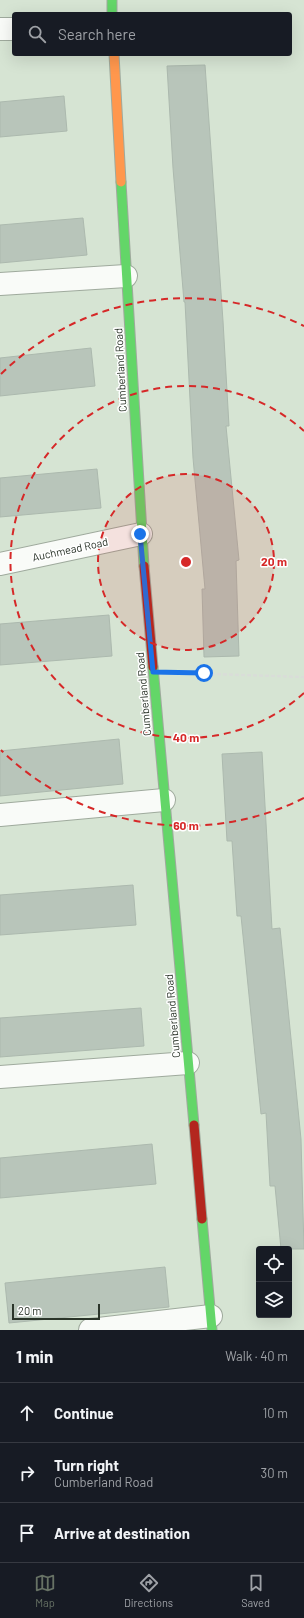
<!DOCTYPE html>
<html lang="en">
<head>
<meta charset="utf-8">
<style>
	:root { --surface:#171b24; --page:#242831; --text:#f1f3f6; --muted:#9ea1a6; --line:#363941; --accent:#677265 }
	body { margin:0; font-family:Barlow,sans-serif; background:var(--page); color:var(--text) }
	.controls { position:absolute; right:12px; bottom:12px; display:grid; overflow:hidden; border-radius:4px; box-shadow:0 4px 16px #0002 }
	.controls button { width:36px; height:36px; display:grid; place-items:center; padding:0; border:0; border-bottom:1px solid var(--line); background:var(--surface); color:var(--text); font:20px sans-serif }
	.scale { position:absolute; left:12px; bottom:10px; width:88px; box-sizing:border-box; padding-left:4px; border:2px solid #2b352a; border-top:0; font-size:11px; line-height:14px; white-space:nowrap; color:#2b352a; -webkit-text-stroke:3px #fff; paint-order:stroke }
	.stop { position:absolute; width:12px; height:12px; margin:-9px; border:3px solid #1a73e8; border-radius:50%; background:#fff }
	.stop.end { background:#1a73e8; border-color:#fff; box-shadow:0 1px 4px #0008 }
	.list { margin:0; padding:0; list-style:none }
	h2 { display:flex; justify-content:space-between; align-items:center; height:52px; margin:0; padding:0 16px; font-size:17px }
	h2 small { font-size:13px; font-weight:400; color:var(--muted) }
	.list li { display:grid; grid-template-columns:26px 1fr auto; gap:12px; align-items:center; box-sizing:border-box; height:60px; padding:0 16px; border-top:1px solid var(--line) }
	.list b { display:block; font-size:15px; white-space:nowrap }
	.list p { margin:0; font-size:13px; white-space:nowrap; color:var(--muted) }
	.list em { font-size:13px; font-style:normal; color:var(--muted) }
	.icon { flex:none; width:22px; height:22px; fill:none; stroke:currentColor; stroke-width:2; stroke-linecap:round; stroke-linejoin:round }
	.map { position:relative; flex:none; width:304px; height:1330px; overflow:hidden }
	.search { position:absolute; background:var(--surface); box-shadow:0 4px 16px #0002; left:12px; right:12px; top:12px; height:44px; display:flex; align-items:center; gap:10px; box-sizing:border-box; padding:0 14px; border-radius:4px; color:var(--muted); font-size:15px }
	.sheet { height:232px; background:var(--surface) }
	nav { display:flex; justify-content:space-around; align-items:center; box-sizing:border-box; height:56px; border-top:1px solid var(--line); background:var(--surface); font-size:11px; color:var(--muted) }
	nav a { display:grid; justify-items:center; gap:2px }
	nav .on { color:var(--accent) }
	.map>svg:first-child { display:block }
	.building { fill:#b8c5ba; stroke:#acb9ae }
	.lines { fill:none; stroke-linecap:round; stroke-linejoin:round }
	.street-casing { stroke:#9faa9d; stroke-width:24 }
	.fast-casing { stroke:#9faa9d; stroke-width:11 }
	.slow-casing { stroke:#9faa9d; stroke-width:11 }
	.jam-casing { stroke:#9faa9d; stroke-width:11 }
	.path { stroke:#d9ddd8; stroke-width:2.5; stroke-dasharray:4 2; stroke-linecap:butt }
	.street { stroke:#f9fbf8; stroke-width:22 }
	.fast { stroke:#63d668; stroke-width:9 }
	.slow { stroke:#ff974d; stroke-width:9 }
	.jam { stroke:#b3261e; stroke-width:9 }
	.route { stroke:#1a73e8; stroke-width:5 }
	.ring { fill:none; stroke:#d62828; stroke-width:2; stroke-dasharray:7 5 }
	.labels { text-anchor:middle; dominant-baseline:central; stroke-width:3; stroke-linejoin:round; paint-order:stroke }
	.street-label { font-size:11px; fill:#2b352a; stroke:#fff }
	.centre { fill:#d62828; stroke:#fff; stroke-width:2 }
	.ring-label { font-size:12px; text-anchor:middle; font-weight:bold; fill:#d62828; stroke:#fff; stroke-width:3; stroke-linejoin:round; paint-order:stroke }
</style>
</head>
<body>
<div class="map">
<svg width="304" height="1330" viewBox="0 0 304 1330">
	<rect width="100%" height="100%" fill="#d6e4d3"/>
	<path class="building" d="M 205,65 L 223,321 L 229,426 L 226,426 L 239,560 L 236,561 L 239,656 L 204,657 L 202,589 L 205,589 L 193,458 L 185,302 L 184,302 L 173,168 L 167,66 Z
		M 64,96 L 67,131 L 0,137 L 0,102 Z
		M 83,218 L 87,255 L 0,263 L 0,225 Z
		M 91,348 L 95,386 L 0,396 L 0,358 Z
		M 97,469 L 101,508 L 0,517 L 0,478 Z
		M 109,615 L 112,656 L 0,665 L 0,624 Z
		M 119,739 L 123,784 L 0,796 L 0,751 Z
		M 262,752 L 272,929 L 280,928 L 301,1139 L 304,1249 L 281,1249 L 275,1186 L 270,1186 L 266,1113 L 261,1114 L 241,916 L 237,916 L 232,841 L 227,841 L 222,754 Z
		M 133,885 L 136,925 L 0,935 L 0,895 Z
		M 141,1008 L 144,1046 L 0,1057 L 0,1018 Z
		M 152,1144 L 156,1184 L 0,1198 L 0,1158 Z
		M 165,1267 L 169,1307 L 9,1323 L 5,1283 Z"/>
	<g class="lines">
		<g class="street-casing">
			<path id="street" d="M 0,29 L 14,29
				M 0,284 L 126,276
				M 0,564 L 141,534
				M 0,815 L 164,800
				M 0,1077 L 188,1063
				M 90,1330 L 211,1316"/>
		</g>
		<g class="fast-casing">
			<path id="fast" d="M 112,0 L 112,14
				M 121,182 L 144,566
				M 153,667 L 194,1125
				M 202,1219 L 212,1330"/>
		</g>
		<g class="slow-casing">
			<path id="slow" d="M 114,54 L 121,182"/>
		</g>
		<g class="jam-casing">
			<path id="jam" d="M 144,566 L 153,667
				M 194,1125 L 202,1219"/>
		</g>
		<path class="path" d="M 181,673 L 304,677"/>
		<use href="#street" class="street"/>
		<use href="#fast" class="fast"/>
		<use href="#slow" class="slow"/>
		<use href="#jam" class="jam"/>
	</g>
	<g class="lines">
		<path class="route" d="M 140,534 L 153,672 L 204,673"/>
	</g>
	<circle cx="186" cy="562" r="88" fill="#d62828" fill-opacity=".12"/>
	<g class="ring">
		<circle cx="186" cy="562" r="88"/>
		<path d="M304 693A176 176 0 1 1 304 431"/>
		<path d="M304 798A264 264 0 0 1 1 750M1 374A264 264 0 0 1 304 326"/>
	</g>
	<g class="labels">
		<g class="street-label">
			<text transform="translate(120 370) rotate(-93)">Cumberland Road</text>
			<text transform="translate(70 549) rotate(-12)">Auchmead Road</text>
			<text transform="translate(143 694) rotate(-95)">Cumberland Road</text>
			<text transform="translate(172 1016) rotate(-95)">Cumberland Road</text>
		</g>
	</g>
	<circle cx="186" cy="562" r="6" class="centre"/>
	<g class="ring-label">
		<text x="274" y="566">20 m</text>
		<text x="186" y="742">40 m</text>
		<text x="186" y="830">60 m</text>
	</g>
</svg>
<div class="controls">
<button><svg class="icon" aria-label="locate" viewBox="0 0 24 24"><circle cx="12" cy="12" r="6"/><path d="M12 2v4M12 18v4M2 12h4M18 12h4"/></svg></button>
<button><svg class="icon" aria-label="layers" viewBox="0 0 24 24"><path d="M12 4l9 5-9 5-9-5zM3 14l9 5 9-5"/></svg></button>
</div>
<div class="scale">20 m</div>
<div class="stop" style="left:204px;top:673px"></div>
<div class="stop end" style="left:140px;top:534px"></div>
<div class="search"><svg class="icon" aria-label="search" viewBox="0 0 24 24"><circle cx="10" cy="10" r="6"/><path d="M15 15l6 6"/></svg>Search here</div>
</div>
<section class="sheet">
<h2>1 min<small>Walk · 40 m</small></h2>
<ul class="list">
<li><svg class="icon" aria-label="ahead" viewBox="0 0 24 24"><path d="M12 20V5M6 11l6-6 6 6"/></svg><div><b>Continue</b></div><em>10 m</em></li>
<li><svg class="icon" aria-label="right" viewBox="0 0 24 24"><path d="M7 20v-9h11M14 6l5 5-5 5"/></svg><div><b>Turn right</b><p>Cumberland Road</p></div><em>30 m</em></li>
<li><svg class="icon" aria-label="arrive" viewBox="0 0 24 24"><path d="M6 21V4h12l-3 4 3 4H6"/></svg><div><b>Arrive at destination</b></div></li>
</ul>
</section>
<nav>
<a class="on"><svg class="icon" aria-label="map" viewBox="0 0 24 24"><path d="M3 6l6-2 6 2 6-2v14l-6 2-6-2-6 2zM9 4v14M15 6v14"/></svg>Map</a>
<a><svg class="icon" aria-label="directions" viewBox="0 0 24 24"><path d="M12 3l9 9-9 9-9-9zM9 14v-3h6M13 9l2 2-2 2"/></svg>Directions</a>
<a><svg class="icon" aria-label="saved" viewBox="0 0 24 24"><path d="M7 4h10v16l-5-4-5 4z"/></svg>Saved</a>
</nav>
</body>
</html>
